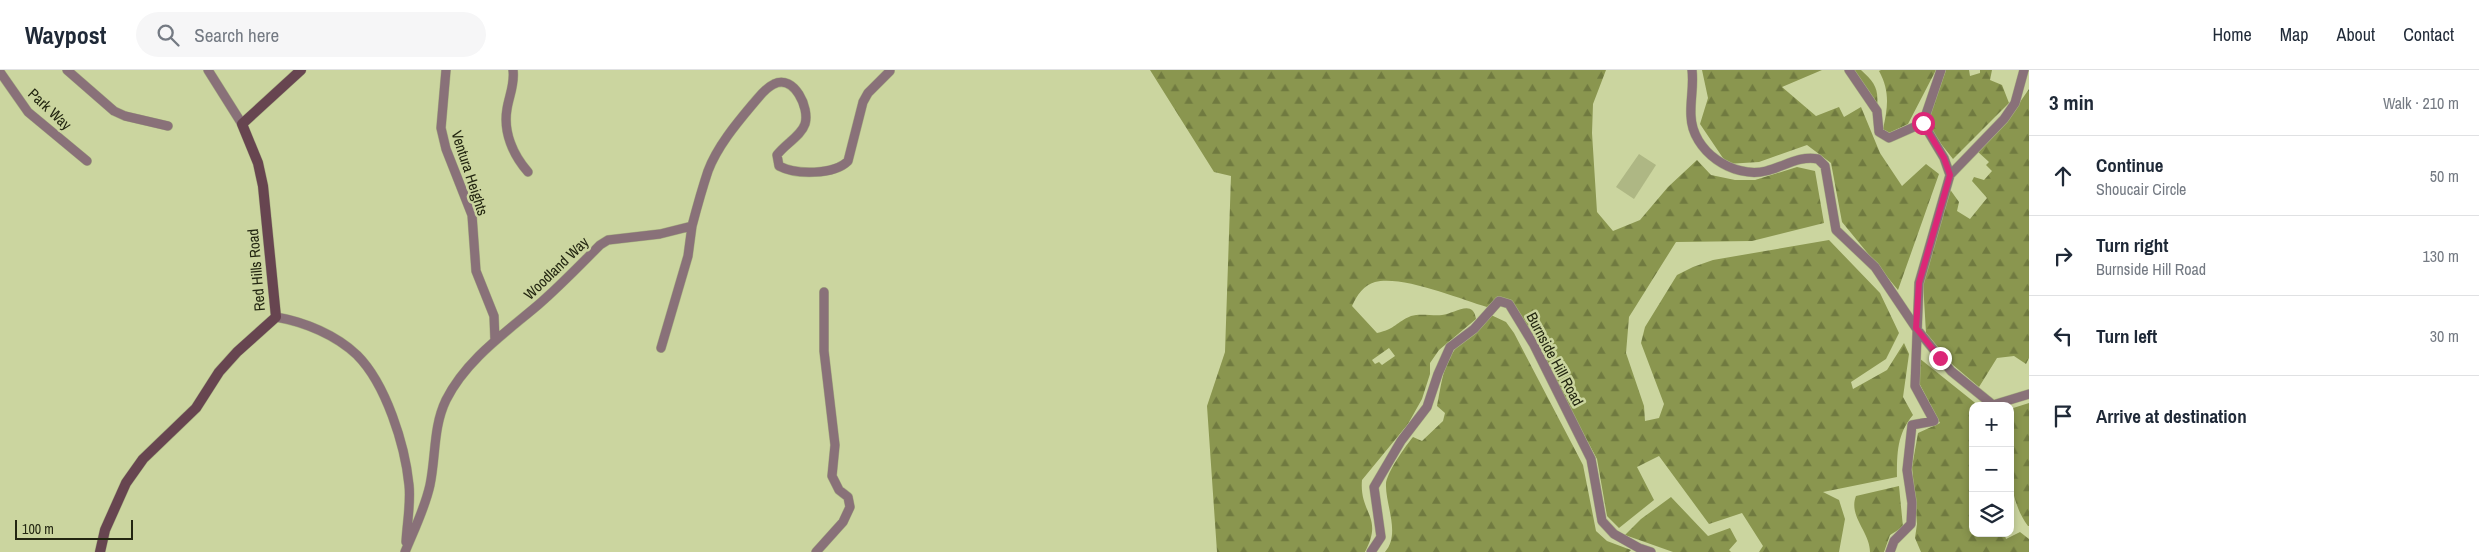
<!DOCTYPE html>
<html lang="en">
<head>
<meta charset="utf-8">
<style>
	:root { --surface:#fff; --page:#f6f6f7; --text:#1f2937; --muted:#747a83; --line:#e0e1e3 }
	body { margin:0; font-family:"Archivo Narrow",sans-serif; background:var(--page); color:var(--text) }
	.controls { position:absolute; right:15px; bottom:15px; display:grid; overflow:hidden; border-radius:10px; box-shadow:0 2px 8px #0003 }
	.controls button { width:45px; height:45px; display:grid; place-items:center; padding:0; border:0; border-bottom:1px solid var(--line); background:var(--surface); color:var(--text); font:25px sans-serif }
	.scale { position:absolute; left:15px; bottom:12px; width:118px; box-sizing:border-box; padding-left:5px; border:2px solid #232611; border-top:0; font-size:14px; line-height:18px; white-space:nowrap; color:#232611; -webkit-text-stroke:4px #cbd59f; paint-order:stroke }
	.stop { position:absolute; width:15px; height:15px; margin:-11px; border:4px solid #db2777; border-radius:50%; background:#fff }
	.stop.end { background:#db2777; border-color:#fff; box-shadow:0 1px 5px #0008 }
	.list { margin:0; padding:0; list-style:none }
	h2 { display:flex; justify-content:space-between; align-items:center; height:65px; margin:0; padding:0 20px; font-size:21px }
	h2 small { font-size:16px; font-weight:400; color:var(--muted) }
	.list li { display:grid; grid-template-columns:32px 1fr auto; gap:15px; align-items:center; box-sizing:border-box; height:80px; padding:0 20px; border-top:1px solid var(--line) }
	.list b { display:block; font-size:19px; white-space:nowrap }
	.list p { margin:0; font-size:16px; white-space:nowrap; color:var(--muted) }
	.list em { font-size:16px; font-style:normal; color:var(--muted) }
	.icon { flex:none; width:28px; height:28px; fill:none; stroke:currentColor; stroke-width:2; stroke-linecap:round; stroke-linejoin:round }
	.map { position:relative; flex:none; width:2029px; height:482px; overflow:hidden }
	header { display:flex; align-items:center; gap:30px; box-sizing:border-box; height:70px; padding:0 25px; background:var(--surface); border-bottom:1px solid var(--line) }
	header strong { font-size:24px }
	nav { display:flex; gap:28px; margin-inline-start:auto; font-size:18px }
	.search { width:350px; height:45px; background:var(--page); display:flex; align-items:center; gap:12px; box-sizing:border-box; padding:0 18px; border-radius:28px; color:var(--muted); font-size:19px }
	main { display:flex }
	aside { flex:1; background:var(--surface) }
	.map>svg:first-child { display:block }
	.forest { fill:url(#forest-firs); fill-rule:evenodd }
	.garden { fill:#aeb784 }
	.lines { fill:none; stroke-linecap:round; stroke-linejoin:round }
	.street-casing { stroke:#a9b283; stroke-width:10 }
	.secondary-casing { stroke:#a9b283; stroke-width:11 }
	.street { stroke:#897179; stroke-width:9 }
	.secondary { stroke:#674550; stroke-width:10 }
	.route { stroke:#db2777; stroke-width:6 }
	.labels { text-anchor:middle; dominant-baseline:central; stroke-width:5; stroke-linejoin:round; paint-order:stroke }
	.street-label { font-size:15px; fill:#232611; stroke:#cbd59f }
</style>
</head>
<body>
<header>
<strong>Waypost</strong>
<div class="search"><svg class="icon" aria-label="search" viewBox="0 0 24 24"><circle cx="10" cy="10" r="6"/><path d="M15 15l6 6"/></svg>Search here</div>
<nav><a>Home</a><a>Map</a><a>About</a><a>Contact</a></nav>
</header>
<main>
<div class="map">
<svg width="2029" height="482" viewBox="0 0 2029 482">
	<defs>
		<pattern id="forest-firs" width="22" height="20" patternUnits="userSpaceOnUse" patternTransform="scale(1.25)"><rect width="22" height="20" fill="#8a964f"/><path d="M5 1l3.5 6h-7zM16 11l3.5 6h-7z" fill="#707a40"/></pattern>
	</defs>
	<rect width="100%" height="100%" fill="#cbd59f"/>
	<path class="forest" d="M 1150,0 L 1606,0 L 1593,34 L 1592,63 L 1597,142 L 1613,161 L 1640,150 L 1668,117 L 1697,90 L 1711,105 L 1735,110 L 1755,110 L 1797,97 L 1815,101 L 1824,153 L 1752,171 L 1676,172 L 1629,247 L 1626,283 L 1644,336 L 1645,351 L 1659,348 L 1664,334 L 1641,273 L 1645,257 L 1677,205 L 1693,197 L 1713,190 L 1829,170 L 1880,223 L 1899,263 L 1886,289 L 1851,312 L 1853,319 L 1887,300 L 1904,273 L 1909,284 L 1903,327 L 1913,345 C 1897,364 1897,383 1897,407 L 1823,422 L 1839,430 L 1845,449 L 1839,482 L 1759,482 L 1763,476 L 1742,443 L 1709,454 L 1659,386 L 1637,397 L 1654,430 L 1619,458 L 1607,446 L 1597,389 L 1514,234 L 1500,228 L 1487,237 C 1460,229 1402,205 1375,212 C 1364,215 1357,225 1352,236 L 1377,263 C 1396,259 1396,252 1411,246 C 1420,243 1432,246 1442,245 C 1454,244 1473,228 1476,249 L 1439,280 L 1430,293 L 1430,304 L 1422,329 L 1408,354 L 1362,410 C 1359,444 1384,446 1365,482 L 1217,482 L 1207,336 L 1225,282 L 1231,106 L 1214,102 ZM 1389,278 L 1395,286 L 1382,295 L 1379,292 L 1375,294 L 1372,290 Z
		M 1702,0 L 1822,0 L 1782,17 L 1816,46 L 1839,37 L 1844,47 L 1861,37 L 1880,83 L 1902,116 L 1926,94 L 1939,104 L 1898,220 L 1842,152 L 1831,93 L 1807,75 L 1759,92 L 1727,94 L 1700,54 L 1708,28 Z
		M 1854,0 L 1861,0 C 1874,12 1879,18 1877,36 Z
		M 1881,0 L 1936,0 L 1908,54 L 1889,63 L 1883,59 C 1888,37 1890,21 1879,1 Z
		M 1946,0 L 1969,0 L 1970,6 L 1980,3 L 1980,0 L 1992,0 L 1990,10 L 2002,15 L 2009,33 L 1953,89 L 1926,55 Z
		M 2029,19 L 2029,288 L 2026,294 L 2014,286 L 1997,288 L 1979,317 L 1953,295 L 1926,263 L 1923,212 L 1949,118 L 1959,132 L 1957,141 L 1970,149 L 1987,128 L 1972,111 L 1974,107 L 1984,110 L 1992,101 L 1986,95 L 1989,92 L 1977,81 L 2009,48 Z
		M 1491,245 L 1506,252 L 1514,263 L 1583,395 L 1596,461 L 1607,471 L 1631,480 L 1629,482 L 1385,482 C 1401,464 1385,434 1386,414 C 1386,404 1406,375 1413,367 L 1422,371 L 1443,351 L 1445,343 L 1437,336 C 1441,317 1443,292 1457,277 C 1468,266 1481,258 1491,245 Z
		M 1919,288 L 1979,336 L 1973,336 L 1973,463 L 2004,463 L 2006,469 L 2020,462 L 2029,469 L 2029,482 L 1921,482 L 1915,468 L 1917,454 L 1912,397 L 1918,363 L 1940,353 L 1919,313 Z
		M 2029,333 L 2029,456 L 2028,456 C 2004,424 2010,377 2010,339 Z
		M 1899,416 L 1903,457 L 1890,465 L 1884,482 L 1870,482 C 1870,462 1848,446 1856,426 Z
		M 1671,427 L 1708,466 L 1730,458 L 1737,471 L 1729,480 L 1731,482 L 1673,482 L 1625,465 L 1641,449 Z"/>
	<path class="garden" d="M 1639,84 L 1656,95 L 1634,129 L 1616,117 Z"/>
	<g class="lines">
		<g class="street-casing">
			<path id="street" d="M 67,0 L 114,41 L 125,46 L 168,56
				M 208,0 L 242,54
				M 446,0 L 441,58 L 446,79 L 472,145 L 476,201 L 494,246 L 495,271
				M 513,0 C 515,14 509,26 507,39 C 503,62 513,85 528,102
				M 1692,0 C 1694,16 1690,31 1691,46 C 1692,81 1733,109 1766,101 C 1783,97 1800,85 1818,89 L 1825,96 L 1836,160 L 1875,197 L 1916,258 L 1951,301 L 1993,335 L 2029,324
				M 1849,0 L 1877,41 L 1879,62 L 1889,68 L 1923,53
				M 1941,0 L 1923,53 L 1944,88 L 1950,105
				M 0,2 L 28,42 L 87,91
				M 276,247 C 305,252 336,265 357,285 C 386,314 405,375 409,415 C 411,433 407,453 406,472
				M 661,278 L 688,186 L 692,156
				M 405,482 C 414,460 425,438 430,415 C 436,386 433,357 446,330 C 466,290 505,263 538,235 C 560,216 580,195 600,175 L 608,170 L 660,164 L 692,156 C 697,137 702,119 708,101 C 717,77 736,54 752,35 C 759,27 765,18 774,14 C 794,4 810,38 805,54 C 801,66 785,74 777,85 L 779,96 C 796,105 834,105 848,91 L 863,32 L 868,23 L 890,1
				M 816,482 L 843,452 L 850,437 L 848,427 L 839,420 L 832,406 L 835,375 L 824,281 L 824,222
				M 1371,482 L 1381,467 L 1374,417 L 1401,371 L 1427,337 L 1438,304 L 1450,277 L 1474,259 L 1499,231 L 1509,234 L 1534,275 L 1591,389 L 1602,451 L 1614,464 L 1639,478 L 1651,482
				M 1890,482 L 1894,471 L 1911,454 L 1912,433 L 1907,400 L 1912,355 L 1934,351 L 1915,316 L 1919,213 L 1950,105 L 2004,49 L 2015,33 L 2024,0"/>
		</g>
		<g class="secondary-casing">
			<path id="secondary" d="M 100,482 L 105,460 L 126,413 L 143,389 L 196,338 L 219,302 L 237,282 L 276,247 L 263,116 L 258,93 L 242,54 L 301,0"/>
		</g>
		<use href="#street" class="street"/>
		<use href="#secondary" class="secondary"/>
	</g>
	<g class="lines">
		<path class="route" d="M 1923,53 L 1944,88 L 1950,105 L 1919,213 L 1916,258 L 1940,288"/>
	</g>
	<g class="labels">
		<g class="street-label">
			<text transform="translate(50 39) rotate(43)">Park Way</text>
			<text transform="translate(470 103) rotate(72)">Ventura Heights</text>
			<text transform="translate(556 198) rotate(-44)">Woodland Way</text>
			<text transform="translate(256 200) rotate(-95)">Red Hills Road</text>
			<text transform="translate(1555 289) rotate(62)">Burnside Hill Road</text>
		</g>
	</g>
</svg>
<div class="controls">
<button>+</button>
<button>−</button>
<button><svg class="icon" aria-label="layers" viewBox="0 0 24 24"><path d="M12 4l9 5-9 5-9-5zM3 14l9 5 9-5"/></svg></button>
</div>
<div class="scale">100 m</div>
<div class="stop" style="left:1923px;top:53px"></div>
<div class="stop end" style="left:1940px;top:288px"></div>
</div>
<aside>
<h2>3 min<small>Walk · 210 m</small></h2>
<ul class="list">
<li><svg class="icon" aria-label="ahead" viewBox="0 0 24 24"><path d="M12 20V5M6 11l6-6 6 6"/></svg><div><b>Continue</b><p>Shoucair Circle</p></div><em>50 m</em></li>
<li><svg class="icon" aria-label="right" viewBox="0 0 24 24"><path d="M7 20v-9h11M14 6l5 5-5 5"/></svg><div><b>Turn right</b><p>Burnside Hill Road</p></div><em>130 m</em></li>
<li><svg class="icon" aria-label="left" viewBox="0 0 24 24"><path d="M17 20v-9H6M10 6l-5 5 5 5"/></svg><div><b>Turn left</b></div><em>30 m</em></li>
<li><svg class="icon" aria-label="arrive" viewBox="0 0 24 24"><path d="M6 21V4h12l-3 4 3 4H6"/></svg><div><b>Arrive at destination</b></div></li>
</ul>
</aside>
</main>
</body>
</html>
